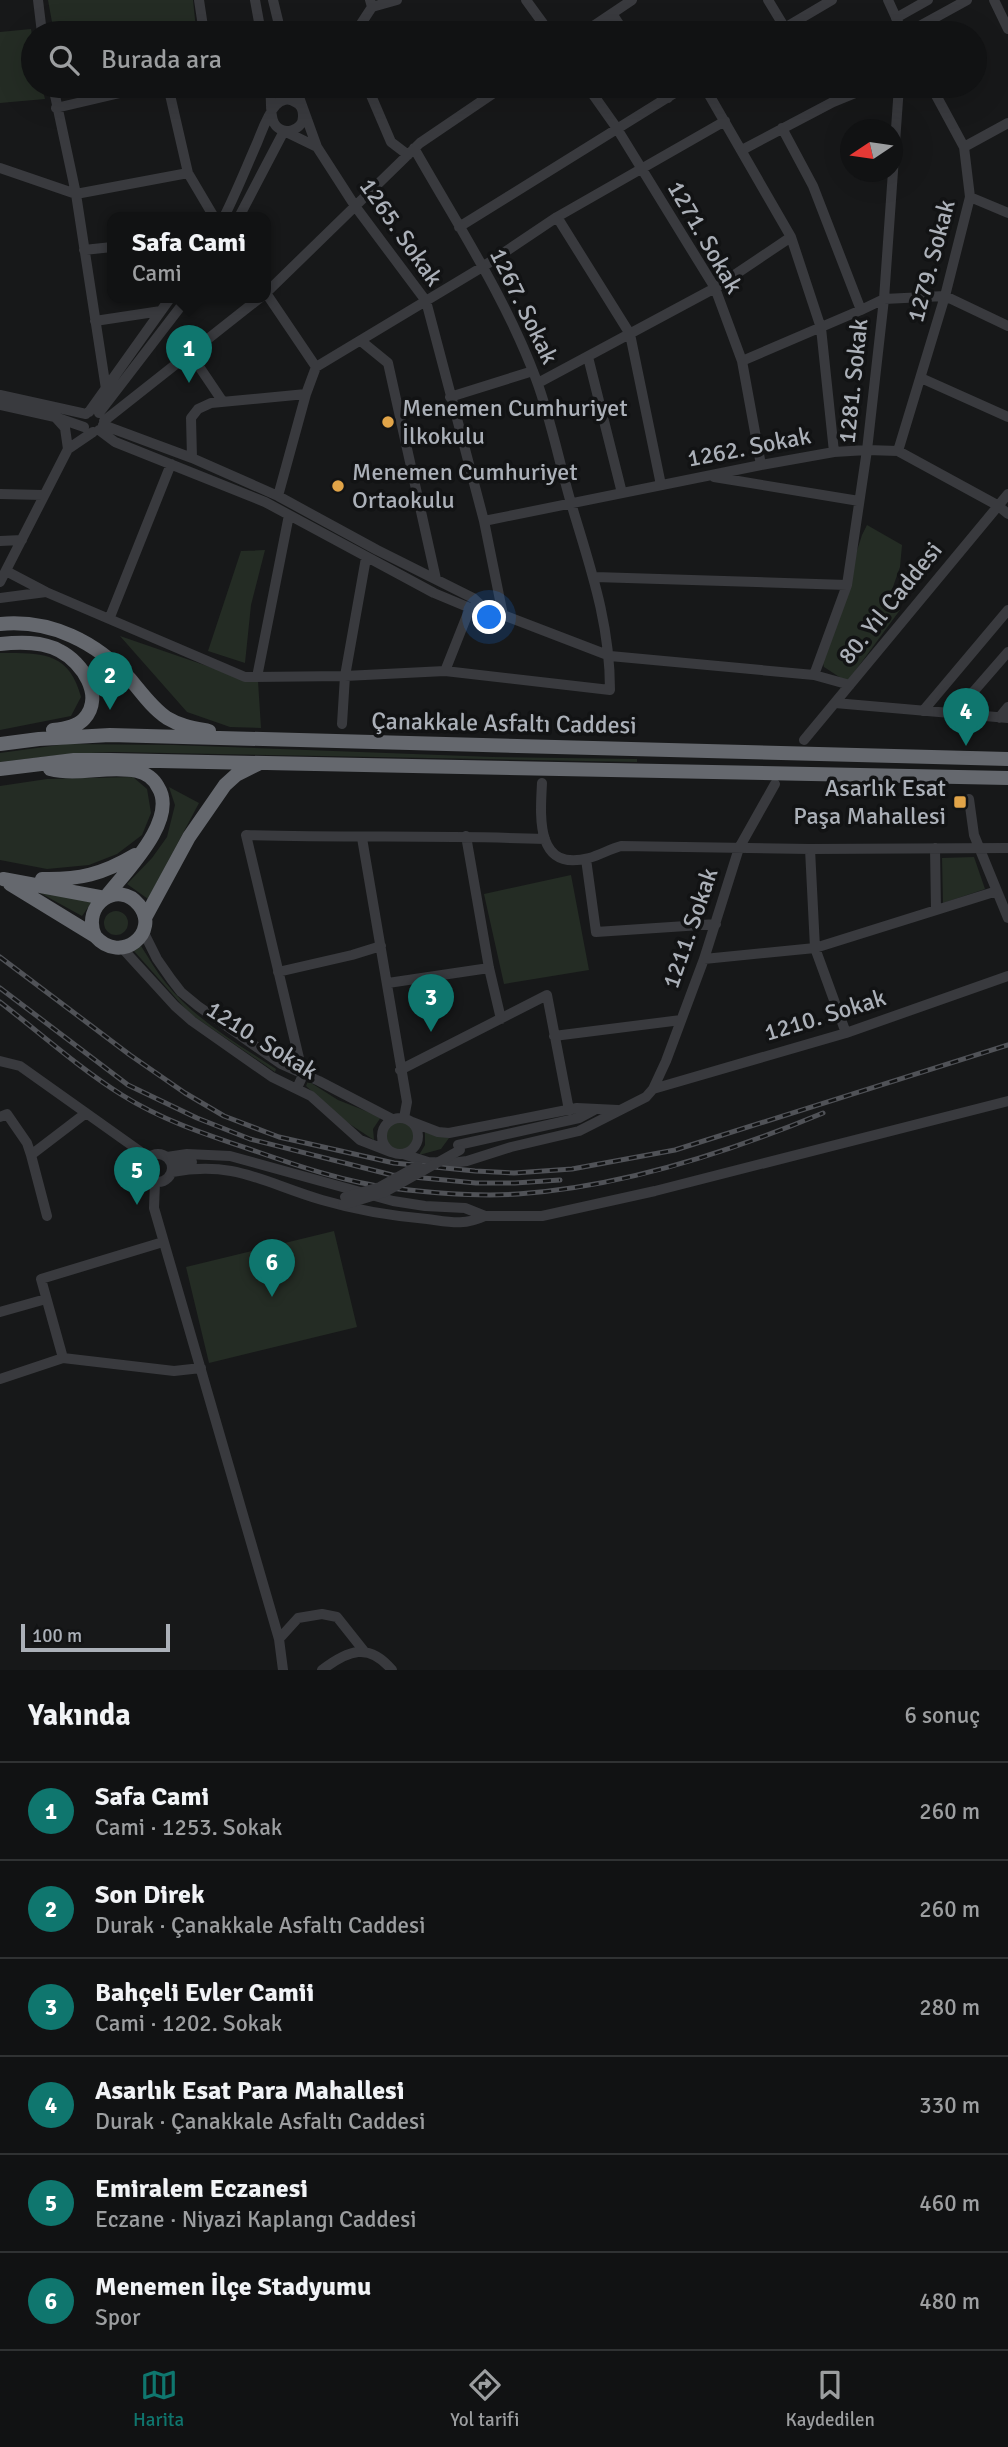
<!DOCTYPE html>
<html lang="tr">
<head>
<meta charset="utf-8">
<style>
	:root { --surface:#111213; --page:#1e2021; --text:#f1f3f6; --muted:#9c9ea0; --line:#303233; --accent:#0f766e }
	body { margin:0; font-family:Signika,sans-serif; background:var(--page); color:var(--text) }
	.compass { position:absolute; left:840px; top:119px; width:63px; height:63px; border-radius:50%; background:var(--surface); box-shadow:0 7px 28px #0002; rotate:257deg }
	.scale { position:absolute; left:21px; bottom:18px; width:149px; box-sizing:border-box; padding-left:7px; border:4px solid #abb0b8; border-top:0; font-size:19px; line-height:24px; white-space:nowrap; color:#abb0b8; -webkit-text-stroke:5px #121314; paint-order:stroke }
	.you { position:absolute; left:490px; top:618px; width:24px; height:24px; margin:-18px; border:5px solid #fff; border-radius:50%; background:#1a73e8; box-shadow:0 0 0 10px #1a73e833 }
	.badge { display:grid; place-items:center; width:46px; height:46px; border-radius:50%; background:var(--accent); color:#fff; font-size:23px; font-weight:700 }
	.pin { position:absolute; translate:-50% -58px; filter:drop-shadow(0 2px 4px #0008) }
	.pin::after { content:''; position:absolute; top:37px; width:24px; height:21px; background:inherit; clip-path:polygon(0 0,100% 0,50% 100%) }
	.popup { position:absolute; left:107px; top:212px; width:164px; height:91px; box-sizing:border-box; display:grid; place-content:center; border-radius:14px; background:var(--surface); filter:drop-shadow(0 2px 5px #0005); font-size:23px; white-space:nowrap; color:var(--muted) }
	.popup b { font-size:26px; color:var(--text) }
	.popup::after { content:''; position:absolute; left:50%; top:100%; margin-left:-14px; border:14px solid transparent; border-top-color:var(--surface) }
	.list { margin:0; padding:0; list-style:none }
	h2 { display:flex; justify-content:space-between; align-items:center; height:91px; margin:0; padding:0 28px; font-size:30px }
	h2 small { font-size:23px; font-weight:400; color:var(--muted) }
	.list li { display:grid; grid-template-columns:46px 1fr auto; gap:21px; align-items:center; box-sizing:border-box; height:98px; padding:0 28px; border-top:2px solid var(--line) }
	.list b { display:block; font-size:26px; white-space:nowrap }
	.list p { margin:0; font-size:23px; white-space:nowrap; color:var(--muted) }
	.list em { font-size:23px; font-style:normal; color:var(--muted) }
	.icon { flex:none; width:38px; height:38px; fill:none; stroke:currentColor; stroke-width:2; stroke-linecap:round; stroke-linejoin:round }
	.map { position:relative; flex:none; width:1008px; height:1670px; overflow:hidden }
	.search { position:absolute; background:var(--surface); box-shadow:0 7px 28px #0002; left:21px; right:21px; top:21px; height:77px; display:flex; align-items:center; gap:18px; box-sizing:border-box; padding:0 24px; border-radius:38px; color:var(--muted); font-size:26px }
	.sheet { height:679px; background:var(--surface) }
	nav { display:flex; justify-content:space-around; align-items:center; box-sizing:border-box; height:98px; border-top:2px solid var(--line); background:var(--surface); font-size:19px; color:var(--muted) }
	nav a { display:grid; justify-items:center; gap:4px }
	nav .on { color:var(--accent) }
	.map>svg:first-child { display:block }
	.green { fill:#242c24 }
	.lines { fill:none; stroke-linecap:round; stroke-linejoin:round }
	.minor { stroke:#393a3e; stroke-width:10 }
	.highway { stroke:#65686e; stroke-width:14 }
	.rail-casing { stroke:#505257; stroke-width:5 }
	.rail { stroke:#121314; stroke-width:2.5; stroke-dasharray:8; stroke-linecap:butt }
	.minor-bridge { stroke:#393a3e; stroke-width:10 }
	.poi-dot { fill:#e1a448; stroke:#121314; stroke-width:2.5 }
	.labels { text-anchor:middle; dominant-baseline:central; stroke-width:7; stroke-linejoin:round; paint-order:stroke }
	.street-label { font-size:24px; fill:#abb0b8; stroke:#121314 }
	.poi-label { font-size:24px; fill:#abb0b8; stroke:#121314; text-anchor:start }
</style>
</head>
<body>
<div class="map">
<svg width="1008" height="1670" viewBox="0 0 1008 1670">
	<rect width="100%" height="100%" fill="#171819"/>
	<path class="green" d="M 48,0 L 193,0 L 196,29 L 178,33 L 54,33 Z
		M 31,29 L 33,42 L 33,86 L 42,86 L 45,99 L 0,103 L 0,32 Z
		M 867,525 L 902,545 L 900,567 L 888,601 L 900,610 L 847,682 L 824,667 L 822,660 L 862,535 Z
		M 265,550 L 251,605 L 245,663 L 208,651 L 241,551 Z
		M 120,636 L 242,678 L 258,681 L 261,728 L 230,727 L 187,712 Z
		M 0,653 C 41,653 69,651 81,697 L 71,716 L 0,730 Z
		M 66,744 L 174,745 L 493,757 L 637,759 L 637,762 L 114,752 L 68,754 L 0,762 L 0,753 Z
		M 133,777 L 147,789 L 151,813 L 142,835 L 117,854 L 89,865 L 47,869 L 0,860 L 0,786 L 47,779 Z
		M 169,787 L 199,803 L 148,899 L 127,884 L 152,858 L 167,837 L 175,805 Z
		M 974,857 L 985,889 L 943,903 L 942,858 Z
		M 571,875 L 589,970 L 504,984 L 484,894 Z
		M 33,889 L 94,899 L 82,916 Z
		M104 923a12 12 0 1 1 24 0a12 12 0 1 1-24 0Z
		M 141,946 C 149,958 156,971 165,982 C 194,1019 238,1044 276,1069 L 275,1072 L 189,1013 L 134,951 Z
		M 308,1081 L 338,1100 L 381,1117 L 373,1129 L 374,1140 L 345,1121 L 306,1086 Z
		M386 1136a14 14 0 1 1 28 0a14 14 0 1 1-28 0Z
		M 425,1131 L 449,1138 L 441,1149 L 419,1155 L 425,1145 Z
		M 334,1231 L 357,1327 L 209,1363 L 186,1267 Z"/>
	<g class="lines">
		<path class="minor" d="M 38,0 L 42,33
			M 199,0 L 204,33
			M 255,0 L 261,33
			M 273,0 L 281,33
			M 526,0 L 550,33
			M 768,0 L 785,28
			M 888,0 L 903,33
			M 994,0 L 1008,29
			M 372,7 L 397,0
			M 613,15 L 625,33
			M 896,18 L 928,0
			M 355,33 L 372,7 L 370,0
			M 583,33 L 632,0
			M 776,33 L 832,0
			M 907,33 L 967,0
			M 53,86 L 76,194 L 106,389
			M 168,86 L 188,173
			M 252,86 L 271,91
			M 295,86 L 317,147 L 355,206 L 426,301 L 484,521 L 503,615
			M 367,86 L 391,142 L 408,155
			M 587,86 L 616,127 L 715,288 L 742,361 L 761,465
			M 659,86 L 668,98
			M 704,86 L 791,237 L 821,328 L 834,452
			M 56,108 L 150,86
			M 782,128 L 813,186 L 861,310 L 884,299 L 945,296 L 1008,326
			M 964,147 L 1008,123
			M 742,150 L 833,102 L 872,86
			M 0,168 L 76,194 L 188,173 L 214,217
			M 970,197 L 1008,213
			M 224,217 C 236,193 246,168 257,143 C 262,131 267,115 276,105 C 281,99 289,98 295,102 C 300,104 303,109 303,115 C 304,131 282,137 274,123 C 269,113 272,97 270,86
			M 239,217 L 284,131 L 317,147
			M 557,217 L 630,334 L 661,485
			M 459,227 L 686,86
			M 84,250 L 112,247
			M 266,293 L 420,143 L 504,86
			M 266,293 L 316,367 L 306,394 L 278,496
			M 95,321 L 161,311
			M 361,341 L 388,363 L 436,579
			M 190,353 L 223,402
			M 588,357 L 622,493
			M 742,361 L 861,310
			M 316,367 L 484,266 L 557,217 L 725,121
			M 921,378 L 1008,417
			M 538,383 L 715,288 L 791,237
			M 0,395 L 86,414
			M 450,397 L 533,371
			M 0,405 L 55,417 L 84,427
			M 89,412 L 171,297
			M 99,413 L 188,297
			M 56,418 L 65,428 L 68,449
			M 104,421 L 261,297
			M 103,425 L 192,458 L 278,496 L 377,550 L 473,598 L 484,608
			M 99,430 L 115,442 L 265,502 L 434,593 L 470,608 L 484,609 L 503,615 L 610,656 L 814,675 L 850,685
			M 898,451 L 945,296 L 970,197 L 964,147 L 931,86
			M 192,458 L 191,418 L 198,409 L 211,403 L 306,394
			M 714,477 L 859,501
			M 0,494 L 43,495
			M 484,521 L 761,465 L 834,452 L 867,450 L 898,451 L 997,505 L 1008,514
			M 0,541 L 22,540
			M 6,571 L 46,592 L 245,677 L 345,676 L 445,671 L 610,690 C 610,622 590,567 571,503 C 559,462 551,419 536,379 C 506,298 457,224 414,148
			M 595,577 L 847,585
			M 0,582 L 68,449 L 93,432
			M 0,598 L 46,592
			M 110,617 L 171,464
			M 445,671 L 470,608
			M 814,675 L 847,585 L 867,450 L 884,299 L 899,86
			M 257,677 L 289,515
			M 835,703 L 1008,718
			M 923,711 L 1008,610
			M 954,714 L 1008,652
			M 999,718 L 1008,707
			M 342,724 L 345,676 L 366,558
			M 804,740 L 1008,494
			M 542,783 C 540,819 536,872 589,858 C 600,855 610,849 621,846 L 810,849 L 1008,848
			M 969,799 L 974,835 L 1008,918
			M 466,836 L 489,968 L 501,1019
			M 362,838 L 407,1102 L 404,1118
			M 935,848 L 936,910
			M 810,849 L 815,948 L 846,1033
			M 586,859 L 596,932 L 716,924
			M 143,931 L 157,959 L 171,979 L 181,992 L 198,1006 L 281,1064 L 319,1081 L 392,1119
			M 122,948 L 175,1006 L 192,1021 L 272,1077 L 311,1096 L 360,1140 L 391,1152
			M 704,959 L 815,948 L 997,891
			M 278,972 L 352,955 L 381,946
			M 388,983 L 489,968
			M 554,1036 L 681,1020
			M 0,1061 L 20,1066 L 148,1157
			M 400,1070 L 547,995 L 569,1110
			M 297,1088 L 303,1075 L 246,835 C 346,838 445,835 545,839
			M 653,1089 L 846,1033 L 1008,976
			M 0,1117 L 7,1114 L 27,1143 L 31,1155 L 86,1113
			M382 1136a18 18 0 1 1 36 0a18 18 0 1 1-36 0Z
			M 412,1122 L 438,1132 L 449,1133 L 577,1108 L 618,1110
			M 458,1145 L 579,1118 L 594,1110
			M144 1168a14 14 0 1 1 28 0a14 14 0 1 1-28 0Z
			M 403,1154 L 428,1162 L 452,1163 L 467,1161 L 511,1147 L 579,1131 L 646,1097 L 653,1089 L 666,1061 L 704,959 L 739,848 L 775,784
			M 31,1155 L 47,1216
			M 167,1157 L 187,1154 L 230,1156 L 393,1201 L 425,1206 L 465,1208 L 485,1216 L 542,1216 L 655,1191 L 1008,1101
			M 172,1164 L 192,1162
			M 172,1172 C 235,1160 264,1183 322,1200 C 356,1210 392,1216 427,1219 C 450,1222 463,1226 485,1216
			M 155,1182 L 154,1208 L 279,1639 L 283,1670
			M 0,1312 L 46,1299
			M 63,1358 L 41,1279 L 163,1242
			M 0,1379 L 63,1358 L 174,1371 L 201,1368
			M 279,1639 L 298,1618 L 322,1614 L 337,1617 L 364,1651
			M 322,1670 C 348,1650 369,1642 392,1670"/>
		<path class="highway" d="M 0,624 C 51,619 96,642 130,679 C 141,692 152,708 167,718 C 180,726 194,728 209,731
			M 0,644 C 19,642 42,641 60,651 C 82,662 105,696 84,719 C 77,727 63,729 53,730
			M 0,744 L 39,739 L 110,735 L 1008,759
			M 0,769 L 74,760 L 111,760 L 1008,778
			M 3,879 L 105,898 C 124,873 179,820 158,787 C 154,779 146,773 137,771 C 109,765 78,776 50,769
			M 42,879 C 79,880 103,874 135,855
			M 10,884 L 95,936 C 121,966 161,932 139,905 C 118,879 81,905 95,936
			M 145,918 L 189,837 L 225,785 L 236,775 L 258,764"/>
		<g class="rail-casing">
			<path id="rail" d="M 0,957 L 130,1055 L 185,1093 L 224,1116 L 279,1137 L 341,1151 L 394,1163 L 475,1171 L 514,1173 L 572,1169 L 675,1150 L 1008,1045
				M 0,988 L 128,1085 L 197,1118 L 250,1139 L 392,1175 L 476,1183 L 515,1183 L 560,1180
				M 0,1002 C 40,1033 79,1068 122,1095 C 165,1122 211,1136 258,1152 C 301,1167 346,1182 391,1188 C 432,1193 476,1197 518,1194 C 622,1187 727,1153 823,1113"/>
		</g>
		<use href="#rail" class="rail"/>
		<path class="minor-bridge" d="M 345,1197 L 380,1187 L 418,1166
			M 343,1205 L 385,1192 L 460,1150"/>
	</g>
	<g class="poi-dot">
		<circle cx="388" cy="422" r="7"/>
		<circle cx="338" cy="486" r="7"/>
		<rect x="953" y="795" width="14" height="14" rx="3.5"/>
	</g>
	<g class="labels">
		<g class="street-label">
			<text transform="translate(401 232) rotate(55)">1265. Sokak</text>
			<text transform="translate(705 237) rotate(60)">1271. Sokak</text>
			<text transform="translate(931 261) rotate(-75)">1279. Sokak</text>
			<text transform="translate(524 306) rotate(64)">1267. Sokak</text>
			<text transform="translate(853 381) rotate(-84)">1281. Sokak</text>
			<text transform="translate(749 447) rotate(-11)">1262. Sokak</text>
			<text transform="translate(890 603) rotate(-51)">80. Yıl Caddesi</text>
			<text transform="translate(504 723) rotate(1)">Çanakkale Asfaltı Caddesi</text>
			<text transform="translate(690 928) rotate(-71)">1211. Sokak</text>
			<text transform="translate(825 1015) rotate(-17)">1210. Sokak</text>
			<text transform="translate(262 1040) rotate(32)">1210. Sokak</text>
		</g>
		<g class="poi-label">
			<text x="402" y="408">Menemen Cumhuriyet<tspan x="402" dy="28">İlkokulu</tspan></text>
			<text x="352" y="472">Menemen Cumhuriyet<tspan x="352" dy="28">Ortaokulu</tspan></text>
			<text x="946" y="788" text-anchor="end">Asarlık Esat<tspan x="946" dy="28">Paşa Mahallesi</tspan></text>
		</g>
	</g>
</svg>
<svg class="compass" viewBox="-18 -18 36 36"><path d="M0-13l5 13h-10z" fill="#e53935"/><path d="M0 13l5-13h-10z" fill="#9c9ea0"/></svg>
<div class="scale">100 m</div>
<div class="you"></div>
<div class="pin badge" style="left:189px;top:383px">1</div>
<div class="popup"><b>Safa Cami</b>Cami</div>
<div class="pin badge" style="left:110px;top:710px">2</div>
<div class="pin badge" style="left:431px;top:1032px">3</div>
<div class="pin badge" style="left:966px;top:746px">4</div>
<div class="pin badge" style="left:137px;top:1205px">5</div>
<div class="pin badge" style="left:272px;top:1297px">6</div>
<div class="search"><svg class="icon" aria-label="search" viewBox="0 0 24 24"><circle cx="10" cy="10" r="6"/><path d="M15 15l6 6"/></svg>Burada ara</div>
</div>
<section class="sheet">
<h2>Yakında<small>6 sonuç</small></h2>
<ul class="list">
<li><span class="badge">1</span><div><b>Safa Cami</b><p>Cami · 1253. Sokak</p></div><em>260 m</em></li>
<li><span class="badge">2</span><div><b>Son Direk</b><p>Durak · Çanakkale Asfaltı Caddesi</p></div><em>260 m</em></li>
<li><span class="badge">3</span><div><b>Bahçeli Evler Camii</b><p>Cami · 1202. Sokak</p></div><em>280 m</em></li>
<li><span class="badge">4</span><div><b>Asarlık Esat Para Mahallesi</b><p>Durak · Çanakkale Asfaltı Caddesi</p></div><em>330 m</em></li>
<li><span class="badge">5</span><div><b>Emiralem Eczanesi</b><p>Eczane · Niyazi Kaplangı Caddesi</p></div><em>460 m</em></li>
<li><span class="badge">6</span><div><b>Menemen İlçe Stadyumu</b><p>Spor</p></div><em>480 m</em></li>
</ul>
</section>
<nav>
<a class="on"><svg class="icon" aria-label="map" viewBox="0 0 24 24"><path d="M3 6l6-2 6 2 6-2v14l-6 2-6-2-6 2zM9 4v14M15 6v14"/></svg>Harita</a>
<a><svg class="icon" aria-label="directions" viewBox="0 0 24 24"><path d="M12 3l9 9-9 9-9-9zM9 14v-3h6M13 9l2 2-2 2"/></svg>Yol tarifi</a>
<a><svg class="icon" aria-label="saved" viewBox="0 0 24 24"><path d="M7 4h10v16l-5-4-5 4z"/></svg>Kaydedilen</a>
</nav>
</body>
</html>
